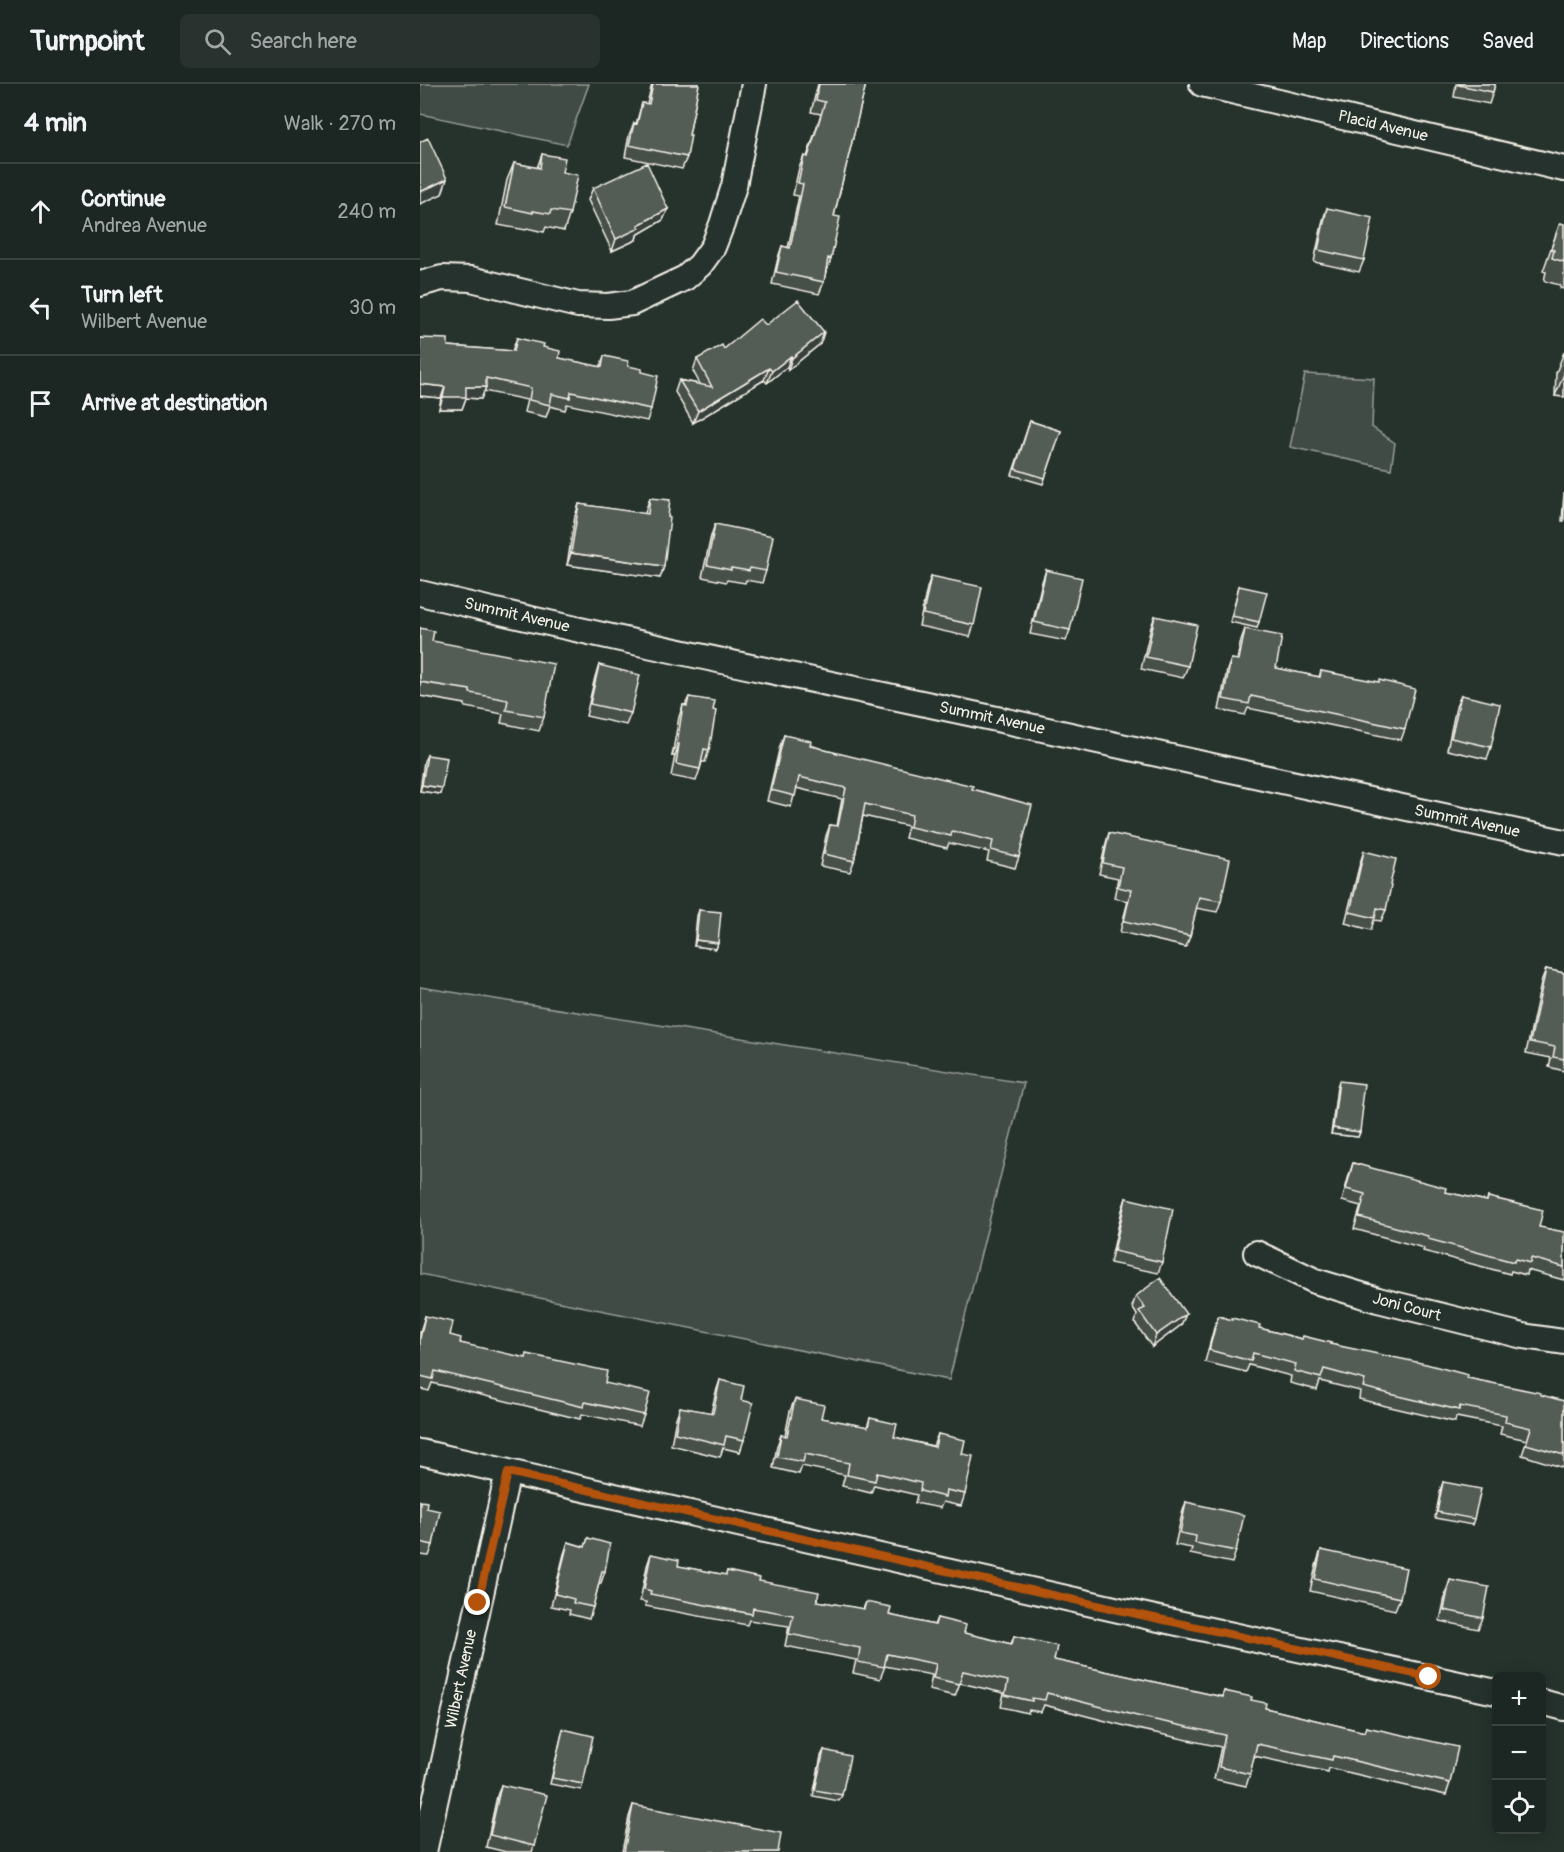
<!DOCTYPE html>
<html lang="en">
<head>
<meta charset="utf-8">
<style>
	:root { --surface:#1c2622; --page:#29322f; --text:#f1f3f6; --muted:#a0a5a5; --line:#3a4340 }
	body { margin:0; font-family:Pangolin,sans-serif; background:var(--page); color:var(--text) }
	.controls { position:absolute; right:18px; bottom:18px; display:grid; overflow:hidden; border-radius:9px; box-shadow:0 3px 15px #0003 }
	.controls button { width:54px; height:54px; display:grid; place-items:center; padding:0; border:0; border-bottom:2px solid var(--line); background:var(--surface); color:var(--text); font:30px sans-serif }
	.stop { position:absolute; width:18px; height:18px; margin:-14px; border:4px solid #b45309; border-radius:50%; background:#fff }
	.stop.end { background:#b45309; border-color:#fff; box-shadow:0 2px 6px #0008 }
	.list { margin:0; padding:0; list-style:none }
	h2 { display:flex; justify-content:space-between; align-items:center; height:78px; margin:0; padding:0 24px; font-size:26px }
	h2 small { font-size:20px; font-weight:400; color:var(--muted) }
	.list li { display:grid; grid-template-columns:39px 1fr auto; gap:18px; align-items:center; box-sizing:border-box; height:96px; padding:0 24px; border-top:2px solid var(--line) }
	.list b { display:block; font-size:22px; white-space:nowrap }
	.list p { margin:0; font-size:20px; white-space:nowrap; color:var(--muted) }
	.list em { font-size:20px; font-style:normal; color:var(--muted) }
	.icon { flex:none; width:33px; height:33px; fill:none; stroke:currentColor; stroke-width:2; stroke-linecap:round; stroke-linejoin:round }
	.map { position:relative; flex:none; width:1144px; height:1768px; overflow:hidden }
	header { display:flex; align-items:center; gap:36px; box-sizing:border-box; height:84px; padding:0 30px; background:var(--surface); border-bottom:2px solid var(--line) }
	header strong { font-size:28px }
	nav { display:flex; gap:33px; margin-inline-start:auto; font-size:21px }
	.search { width:420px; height:54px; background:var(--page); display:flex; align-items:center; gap:15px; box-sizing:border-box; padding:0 21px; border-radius:9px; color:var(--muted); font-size:22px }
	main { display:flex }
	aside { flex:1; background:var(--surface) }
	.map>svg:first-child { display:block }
	.green { fill:#414b45; stroke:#9a9e96; stroke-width:1.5 }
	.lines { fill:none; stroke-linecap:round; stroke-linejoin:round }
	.street-casing { stroke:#f4f1e8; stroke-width:28 }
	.street { stroke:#26332d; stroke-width:24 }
	.wall { fill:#474f49; stroke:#f4f1e8; stroke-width:1.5 }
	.shaded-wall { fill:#39403c; stroke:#f4f1e8; stroke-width:1.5 }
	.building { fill:#525c55; stroke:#f4f1e8; stroke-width:1.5 }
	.route { stroke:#b45309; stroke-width:8 }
	.labels { text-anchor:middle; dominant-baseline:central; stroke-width:5; stroke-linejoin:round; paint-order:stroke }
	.street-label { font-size:16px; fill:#f4f1e8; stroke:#26332d }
</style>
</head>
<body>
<header>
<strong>Turnpoint</strong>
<div class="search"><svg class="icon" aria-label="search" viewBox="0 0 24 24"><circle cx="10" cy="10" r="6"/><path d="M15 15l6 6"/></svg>Search here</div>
<nav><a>Map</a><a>Directions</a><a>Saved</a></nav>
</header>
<main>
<aside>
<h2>4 min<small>Walk · 270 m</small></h2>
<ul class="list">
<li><svg class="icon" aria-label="ahead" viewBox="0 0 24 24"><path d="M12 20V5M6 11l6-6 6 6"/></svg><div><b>Continue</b><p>Andrea Avenue</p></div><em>240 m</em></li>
<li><svg class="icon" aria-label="left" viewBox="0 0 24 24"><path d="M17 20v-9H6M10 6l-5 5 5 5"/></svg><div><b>Turn left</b><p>Wilbert Avenue</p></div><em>30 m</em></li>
<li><svg class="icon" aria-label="arrive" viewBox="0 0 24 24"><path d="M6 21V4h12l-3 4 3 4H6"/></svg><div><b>Arrive at destination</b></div></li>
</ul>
</aside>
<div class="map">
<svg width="1144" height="1768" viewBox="0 0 1144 1768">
	<rect width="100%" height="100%" fill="#26332d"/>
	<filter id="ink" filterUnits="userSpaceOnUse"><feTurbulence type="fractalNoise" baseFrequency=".0167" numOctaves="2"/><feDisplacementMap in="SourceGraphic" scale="12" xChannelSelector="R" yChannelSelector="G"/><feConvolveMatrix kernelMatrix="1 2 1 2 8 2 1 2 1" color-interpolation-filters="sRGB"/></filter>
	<g filter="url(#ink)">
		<path class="green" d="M 0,0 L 169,0 L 147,61 L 0,30 Z
			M 885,290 L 954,294 L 952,343 L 975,359 L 971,385 L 870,363 Z
			M 0,903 L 604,999 L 529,1296 L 0,1190 Z"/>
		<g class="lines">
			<g class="street-casing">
				<path id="street" d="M 782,0 L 1144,85
					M 0,200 L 22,194 L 51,195 L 158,221 L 188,222 L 212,219 L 265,194 L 280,181 L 293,163 L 302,140 L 314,102 L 334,0
					M 0,509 C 194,556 391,595 586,637 C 772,677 958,719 1144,758
					M 836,1169 L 895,1197 L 958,1216 L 1103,1252 L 1144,1258
					M 0,1368 L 730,1533 L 1076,1608
					M 1122,1618 L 1144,1624
					M 4,1768 L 88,1388"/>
			</g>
			<use href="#street" class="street"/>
		</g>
		<path class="wall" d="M 232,0 L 279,0 L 269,51 L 267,73 L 262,85 L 205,73 L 209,51 L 214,39 L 216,40 L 222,19 L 227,20 Z
			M 398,0 L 446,0 L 414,132 L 411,175 L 407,187 L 406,187 L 404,198 L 399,210 L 352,200 L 358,174 L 362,162 L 368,164 L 379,112 L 373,111 L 379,84 L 384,72 L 387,73 L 401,30 L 391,28 Z
			M 1036,0 L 1075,0 L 1073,8 L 1069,20 L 1034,13 Z
			M 122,70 L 142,88 L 150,129 L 144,147 L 126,143 L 124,148 L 107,144 L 106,146 L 78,141 L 87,96 L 94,79 L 117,84 Z
			M 173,104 L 248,125 L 243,136 L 217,151 L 216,156 L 192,167 L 168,116 Z
			M 907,124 L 944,176 L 939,188 L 894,178 L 903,136 Z
			M 1140,139 L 1144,140 L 1144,205 L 1140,204 L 1140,201 L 1124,197 L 1126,188 L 1123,187 Z
			M 346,241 L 404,248 L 400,260 L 368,286 L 367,283 L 347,299 L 344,296 L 273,339 L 255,308 L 259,296 L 280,300 L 273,287 L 277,275 L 304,265 Z
			M 0,254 L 28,262 L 92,267 L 97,254 L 123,263 L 139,274 L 180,283 L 184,272 L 222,288 L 231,325 L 227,337 L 147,320 L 145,326 L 130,322 L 126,333 L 104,328 L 107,316 L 64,307 L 61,315 L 46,314 L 42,325 L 19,325 L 21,314 L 0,312 Z
			M 1144,268 L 1144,313 L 1135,312 L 1136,289 Z
			M 610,337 L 641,347 L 623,400 L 592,391 Z
			M 1144,409 L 1144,437 L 1142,437 Z
			M 230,414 L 248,433 L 244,482 L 240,494 L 147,481 L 155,432 L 159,420 L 225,430 L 226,425 Z
			M 295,440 L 346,487 L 342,499 L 326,496 L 325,499 L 307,496 L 306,498 L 282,493 L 291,452 Z
			M 626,486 L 650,546 L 646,557 L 610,550 L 622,498 Z
			M 511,492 L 554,541 L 550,553 L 499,542 L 507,504 Z
			M 819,502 L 839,538 L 837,544 L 810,538 Z
			M 735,532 L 768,582 L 763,594 L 721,585 L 731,543 Z
			M 0,544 L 12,557 L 124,633 L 119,647 L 81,639 L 83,630 L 45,623 L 45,620 L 0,612 Z
			M 825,545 L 856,584 L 899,593 L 901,587 L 985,645 L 981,656 L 828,624 L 825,631 L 799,626 L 807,586 L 811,575 L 817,576 L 821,556 Z
			M 179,581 L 211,629 L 206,641 L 166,632 L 175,593 Z
			M 1041,611 L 1071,663 L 1067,675 L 1027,666 L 1036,623 Z
			M 269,613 L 293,626 L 289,666 L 285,678 L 282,678 L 280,685 L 276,697 L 251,692 L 255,672 L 252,672 L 259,633 L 263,621 L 265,621 Z
			M 364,651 L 390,661 L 405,666 L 552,705 L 599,773 L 595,784 L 567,777 L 569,768 L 529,759 L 527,764 L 485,754 L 488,742 L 443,732 L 434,777 L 430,788 L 400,782 L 406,752 L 410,741 L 417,742 L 422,715 L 376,704 L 371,723 L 347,717 L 360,662 Z
			M 7,671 L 20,710 L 0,707 L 4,677 Z
			M 689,749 L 801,817 L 797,828 L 776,824 L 770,852 L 766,863 L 700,848 L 708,817 L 694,814 L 698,794 L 679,790 L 686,759 Z
			M 944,767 L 966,826 L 961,837 L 954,836 L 951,846 L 925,839 L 940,779 Z
			M 279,826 L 298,859 L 296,865 L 274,862 L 277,832 Z
			M 1126,885 L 1144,889 L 1144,987 L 1129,983 L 1131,974 L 1106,969 L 1122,895 Z
			M 919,997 L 940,1048 L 938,1053 L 911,1050 L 917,1003 Z
			M 933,1079 L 1025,1108 L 1067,1117 L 1068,1113 L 1119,1143 L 1144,1148 L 1144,1196 L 1107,1186 L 1106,1191 L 1091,1187 L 1090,1190 L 1003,1167 L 1004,1164 L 934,1145 L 941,1122 L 922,1117 L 929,1091 Z
			M 706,1114 L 742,1178 L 738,1189 L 690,1179 L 702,1126 Z
			M 716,1212 L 766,1230 L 761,1241 L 732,1263 L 715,1239 L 717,1231 L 712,1223 Z
			M 5,1232 L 40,1259 L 185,1299 L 224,1331 L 220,1342 L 162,1330 L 160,1335 L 12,1299 L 9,1307 L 0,1305 L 0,1248 Z
			M 798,1232 L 839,1244 L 882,1255 L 910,1260 L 1047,1294 L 1144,1317 L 1144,1384 L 1102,1371 L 1107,1356 L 1080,1350 L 1082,1342 L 1036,1333 L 1035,1338 L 966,1322 L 939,1315 L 940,1307 L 900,1297 L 897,1306 L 870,1299 L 871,1292 L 829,1281 L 826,1288 L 785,1278 L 794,1244 Z
			M 300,1296 L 321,1316 L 324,1356 L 320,1368 L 303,1364 L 300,1373 L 251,1361 L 256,1334 L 260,1323 L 291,1329 L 296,1308 Z
			M 375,1315 L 401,1334 L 447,1343 L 450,1334 L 474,1353 L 513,1362 L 518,1350 L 542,1370 L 545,1410 L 541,1422 L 523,1418 L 520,1424 L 495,1419 L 497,1411 L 454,1401 L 451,1409 L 422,1402 L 425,1391 L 382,1382 L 379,1390 L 353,1384 L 357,1362 L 361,1351 L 365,1352 L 370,1327 Z
			M 1023,1398 L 1054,1435 L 1052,1441 L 1015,1434 L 1021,1404 Z
			M 0,1417 L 6,1424 L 13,1461 L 9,1472 L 0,1471 Z
			M 766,1418 L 816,1467 L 812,1479 L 770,1470 L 772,1464 L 755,1461 L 762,1430 Z
			M 168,1454 L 185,1487 L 181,1499 L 179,1499 L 173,1523 L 169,1535 L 149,1530 L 150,1526 L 131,1522 L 144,1470 L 148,1458 L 165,1463 Z
			M 901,1466 L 980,1514 L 975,1526 L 890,1507 L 897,1478 Z
			M 231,1470 L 258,1482 L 306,1491 L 307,1487 L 397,1517 L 443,1525 L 446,1518 L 469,1531 L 514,1541 L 517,1534 L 544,1549 L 591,1560 L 594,1552 L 634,1576 L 802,1613 L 804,1607 L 831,1616 L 845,1624 L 944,1648 L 946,1643 L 1030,1699 L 1026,1711 L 909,1684 L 908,1688 L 834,1672 L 830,1690 L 826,1702 L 794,1695 L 801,1663 L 717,1645 L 624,1621 L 621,1628 L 609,1626 L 608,1629 L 581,1623 L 584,1609 L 540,1599 L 535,1612 L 509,1606 L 512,1591 L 465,1582 L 460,1595 L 433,1589 L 436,1576 L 365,1562 L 369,1542 L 329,1536 L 327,1541 L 225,1522 L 226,1518 L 220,1517 L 227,1482 Z
			M 1030,1496 L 1063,1534 L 1058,1545 L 1020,1537 L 1026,1508 Z
			M 143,1645 L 163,1700 L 161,1706 L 130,1700 Z
			M 404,1666 L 422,1711 L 419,1717 L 393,1712 L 401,1672 Z
			M 81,1701 L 114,1762 L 112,1768 L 86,1768 L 66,1763 L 77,1712 Z
			M 213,1721 L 358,1768 L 202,1768 L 209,1733 Z"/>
		<path class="shaded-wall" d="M 27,95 L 22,110 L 0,120 L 0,108 Z
			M 248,125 L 243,136 L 217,151 L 216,156 L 192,167 L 196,155 L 218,141 Z
			M 404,248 L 400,260 L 368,286 L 372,274 Z
			M 371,272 L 367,283 L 347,299 L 352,287 Z
			M 349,284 L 344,296 L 273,339 L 278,327 Z
			M 1144,290 L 1144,313 L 1135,312 Z
			M 0,300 L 25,303 L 21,314 L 0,312 Z
			M 46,303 L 66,303 L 61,315 L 46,314 L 42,325 L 19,325 L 23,313 Z
			M 151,469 L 244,482 L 240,494 L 147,481 Z
			M 257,660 L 259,660 L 255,672 L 252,672 Z
			M 2,701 L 22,704 L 20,710 L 0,707 Z
			M 276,856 L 298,859 L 296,865 L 274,862 Z
			M 913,1044 L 940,1048 L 938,1053 L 911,1050 Z
			M 766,1230 L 761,1241 L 732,1263 L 736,1251 Z"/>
		<path class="building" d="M 233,0 L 279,0 L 269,51 L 271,51 L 267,73 L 209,61 L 214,39 L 217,40 L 222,19 L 229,20 Z
			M 399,0 L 446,0 L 414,132 L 420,133 L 411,175 L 408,174 L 404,198 L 356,188 L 362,162 L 370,164 L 383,100 L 378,99 L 384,72 L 388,73 L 405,18 L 396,16 Z
			M 1038,0 L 1075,0 L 1073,8 L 1038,1 Z
			M 8,54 L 27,95 L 0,108 L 0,58 Z
			M 122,70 L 145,74 L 142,88 L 158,91 L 150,129 L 131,126 L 130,130 L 113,127 L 113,129 L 85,123 L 94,79 L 120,84 Z
			M 227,79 L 248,125 L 218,141 L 220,144 L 196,155 L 173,104 Z
			M 907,124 L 953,134 L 944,176 L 898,166 Z
			M 1140,139 L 1144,140 L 1144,178 L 1132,174 L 1134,166 L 1131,165 Z
			M 378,216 L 404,248 L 372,274 L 371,272 L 352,287 L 349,284 L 278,327 L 259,296 L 292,303 L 277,275 L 302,261 L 304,265 L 340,235 L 346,241 Z
			M 0,254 L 28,255 L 28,262 L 94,267 L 97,254 L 124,260 L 123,263 L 140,267 L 139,274 L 182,283 L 184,272 L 208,277 L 208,282 L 222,285 L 222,288 L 238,292 L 231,325 L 151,308 L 150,314 L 132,310 L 130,321 L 109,316 L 111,304 L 66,294 L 66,303 L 46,303 L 46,313 L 23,313 L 25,303 L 0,300 Z
			M 610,337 L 641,347 L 625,394 L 595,385 Z
			M 230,414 L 250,416 L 248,433 L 250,434 L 244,482 L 151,469 L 159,420 L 228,430 Z
			M 295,440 L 353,452 L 346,487 L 330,484 L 329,487 L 311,484 L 311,486 L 287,481 Z
			M 626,486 L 662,494 L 650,546 L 614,538 Z
			M 511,492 L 562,503 L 554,541 L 503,530 Z
			M 819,502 L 847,508 L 839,538 L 812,532 Z
			M 735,532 L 777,541 L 768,582 L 726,573 Z
			M 0,544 L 14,547 L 12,557 L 134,580 L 124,633 L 86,626 L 88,616 L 50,609 L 50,606 L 0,598 Z
			M 825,545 L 862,552 L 856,584 L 900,593 L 901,587 L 959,598 L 959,596 L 995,605 L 985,645 L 831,612 L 829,620 L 803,615 L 811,575 L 819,576 Z
			M 179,581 L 220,591 L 211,629 L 170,620 Z
			M 1041,611 L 1080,620 L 1071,663 L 1031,654 Z
			M 269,613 L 295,617 L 293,626 L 296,627 L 289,666 L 284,665 L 280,685 L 256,680 L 259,660 L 257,660 L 263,621 L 267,622 Z
			M 364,651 L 391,657 L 390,661 L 405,666 L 553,702 L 552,705 L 612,721 L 599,773 L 571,766 L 573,757 L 532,747 L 531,752 L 490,743 L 492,731 L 445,720 L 434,777 L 404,770 L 410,741 L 418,742 L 426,704 L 379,693 L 375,712 L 351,706 Z
			M 7,671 L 27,674 L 22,704 L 2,701 Z
			M 689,749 L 810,775 L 801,817 L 779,813 L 770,852 L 704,837 L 711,806 L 698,803 L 702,783 L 683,779 Z
			M 944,767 L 976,775 L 970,801 L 971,802 L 966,826 L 957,824 L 955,834 L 930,828 Z
			M 279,826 L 301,828 L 298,859 L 276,856 Z
			M 1126,885 L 1144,889 L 1144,975 L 1133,973 L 1135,963 L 1110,958 Z
			M 919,997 L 944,1000 L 941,1022 L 943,1022 L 940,1048 L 913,1044 Z
			M 933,1079 L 1026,1104 L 1025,1108 L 1067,1117 L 1068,1113 L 1123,1126 L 1119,1143 L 1144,1148 L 1144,1183 L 1111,1174 L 1110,1179 L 1095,1175 L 1094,1178 L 1008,1155 L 1008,1152 L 939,1133 L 945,1110 L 926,1105 Z
			M 706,1114 L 753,1125 L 742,1178 L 694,1167 Z
			M 740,1194 L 766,1230 L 736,1251 L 719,1227 L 725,1224 L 716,1212 Z
			M 5,1232 L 33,1238 L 30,1251 L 41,1254 L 40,1259 L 106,1274 L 107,1270 L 187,1287 L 185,1299 L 230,1309 L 224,1331 L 165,1318 L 164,1323 L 15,1287 L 13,1295 L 0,1292 L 0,1254 Z
			M 798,1232 L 812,1236 L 812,1234 L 840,1241 L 839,1244 L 882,1255 L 883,1252 L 911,1259 L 910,1260 L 1006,1280 L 1048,1291 L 1047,1294 L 1121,1309 L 1121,1311 L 1144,1317 L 1144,1371 L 1106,1360 L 1111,1344 L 1085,1338 L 1086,1331 L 1040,1322 L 1039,1326 L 970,1310 L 943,1303 L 945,1296 L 904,1285 L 901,1294 L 874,1287 L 876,1280 L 833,1269 L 831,1277 L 789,1266 Z
			M 300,1296 L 324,1302 L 321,1316 L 333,1319 L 324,1356 L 306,1352 L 304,1361 L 255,1349 L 260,1323 L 293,1329 Z
			M 375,1315 L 404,1321 L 401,1334 L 448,1343 L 450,1334 L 477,1340 L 474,1353 L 515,1363 L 518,1350 L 545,1356 L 542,1370 L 553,1372 L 545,1410 L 526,1406 L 525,1413 L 500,1407 L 501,1399 L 457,1389 L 455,1397 L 427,1391 L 429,1379 L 385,1370 L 383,1378 L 357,1373 L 361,1351 L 367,1352 Z
			M 1023,1398 L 1061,1405 L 1054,1435 L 1017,1428 Z
			M 0,1417 L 7,1418 L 6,1424 L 20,1427 L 13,1461 L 0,1458 Z
			M 766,1418 L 824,1431 L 816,1467 L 775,1459 L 776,1452 L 760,1449 Z
			M 168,1454 L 190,1460 L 185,1487 L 182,1487 L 173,1523 L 153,1519 L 154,1515 L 135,1510 L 148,1458 L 165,1463 Z
			M 901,1466 L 986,1484 L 980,1514 L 895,1495 Z
			M 231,1470 L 259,1476 L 258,1482 L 306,1491 L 307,1487 L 340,1494 L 339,1497 L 399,1508 L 397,1517 L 444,1525 L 446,1518 L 471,1523 L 469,1531 L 515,1541 L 517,1534 L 546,1541 L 544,1549 L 592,1560 L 594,1552 L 637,1562 L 634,1576 L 803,1613 L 804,1607 L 832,1613 L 831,1616 L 846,1619 L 845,1624 L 945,1648 L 946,1643 L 1038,1663 L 1030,1699 L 913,1672 L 912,1676 L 837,1660 L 830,1690 L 799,1683 L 805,1651 L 721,1633 L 627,1609 L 625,1616 L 612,1614 L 612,1617 L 585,1611 L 588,1597 L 543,1587 L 539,1600 L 513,1594 L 516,1580 L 467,1570 L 464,1583 L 438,1578 L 440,1564 L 369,1550 L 373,1531 L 333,1524 L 332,1530 L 230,1510 L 231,1507 L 224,1505 Z
			M 1030,1496 L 1069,1503 L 1063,1534 L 1024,1526 Z
			M 143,1645 L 173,1652 L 163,1700 L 132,1694 Z
			M 404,1666 L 430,1672 L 422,1711 L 395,1706 Z
			M 81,1701 L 127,1711 L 114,1762 L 70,1751 Z
			M 213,1721 L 361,1749 L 358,1768 L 204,1768 Z"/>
	</g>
	<g class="lines" filter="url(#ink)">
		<path class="route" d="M 58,1519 L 88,1388 L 730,1533 L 1009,1593"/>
	</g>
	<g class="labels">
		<g class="street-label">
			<text transform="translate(963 42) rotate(13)">Placid Avenue</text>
			<text transform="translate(97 531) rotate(13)">Summit Avenue</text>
			<text transform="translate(572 634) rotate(12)">Summit Avenue</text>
			<text transform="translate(1047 737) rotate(12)">Summit Avenue</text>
			<text transform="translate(987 1223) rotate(15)">Joni Court</text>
			<text transform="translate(41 1595) rotate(-78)">Wilbert Avenue</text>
		</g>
	</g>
</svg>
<div class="controls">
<button>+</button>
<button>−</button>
<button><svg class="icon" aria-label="locate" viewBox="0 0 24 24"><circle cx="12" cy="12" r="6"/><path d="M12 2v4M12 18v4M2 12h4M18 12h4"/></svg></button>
</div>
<div class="stop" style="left:1009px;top:1593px"></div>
<div class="stop end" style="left:58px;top:1519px"></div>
</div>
</main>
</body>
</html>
